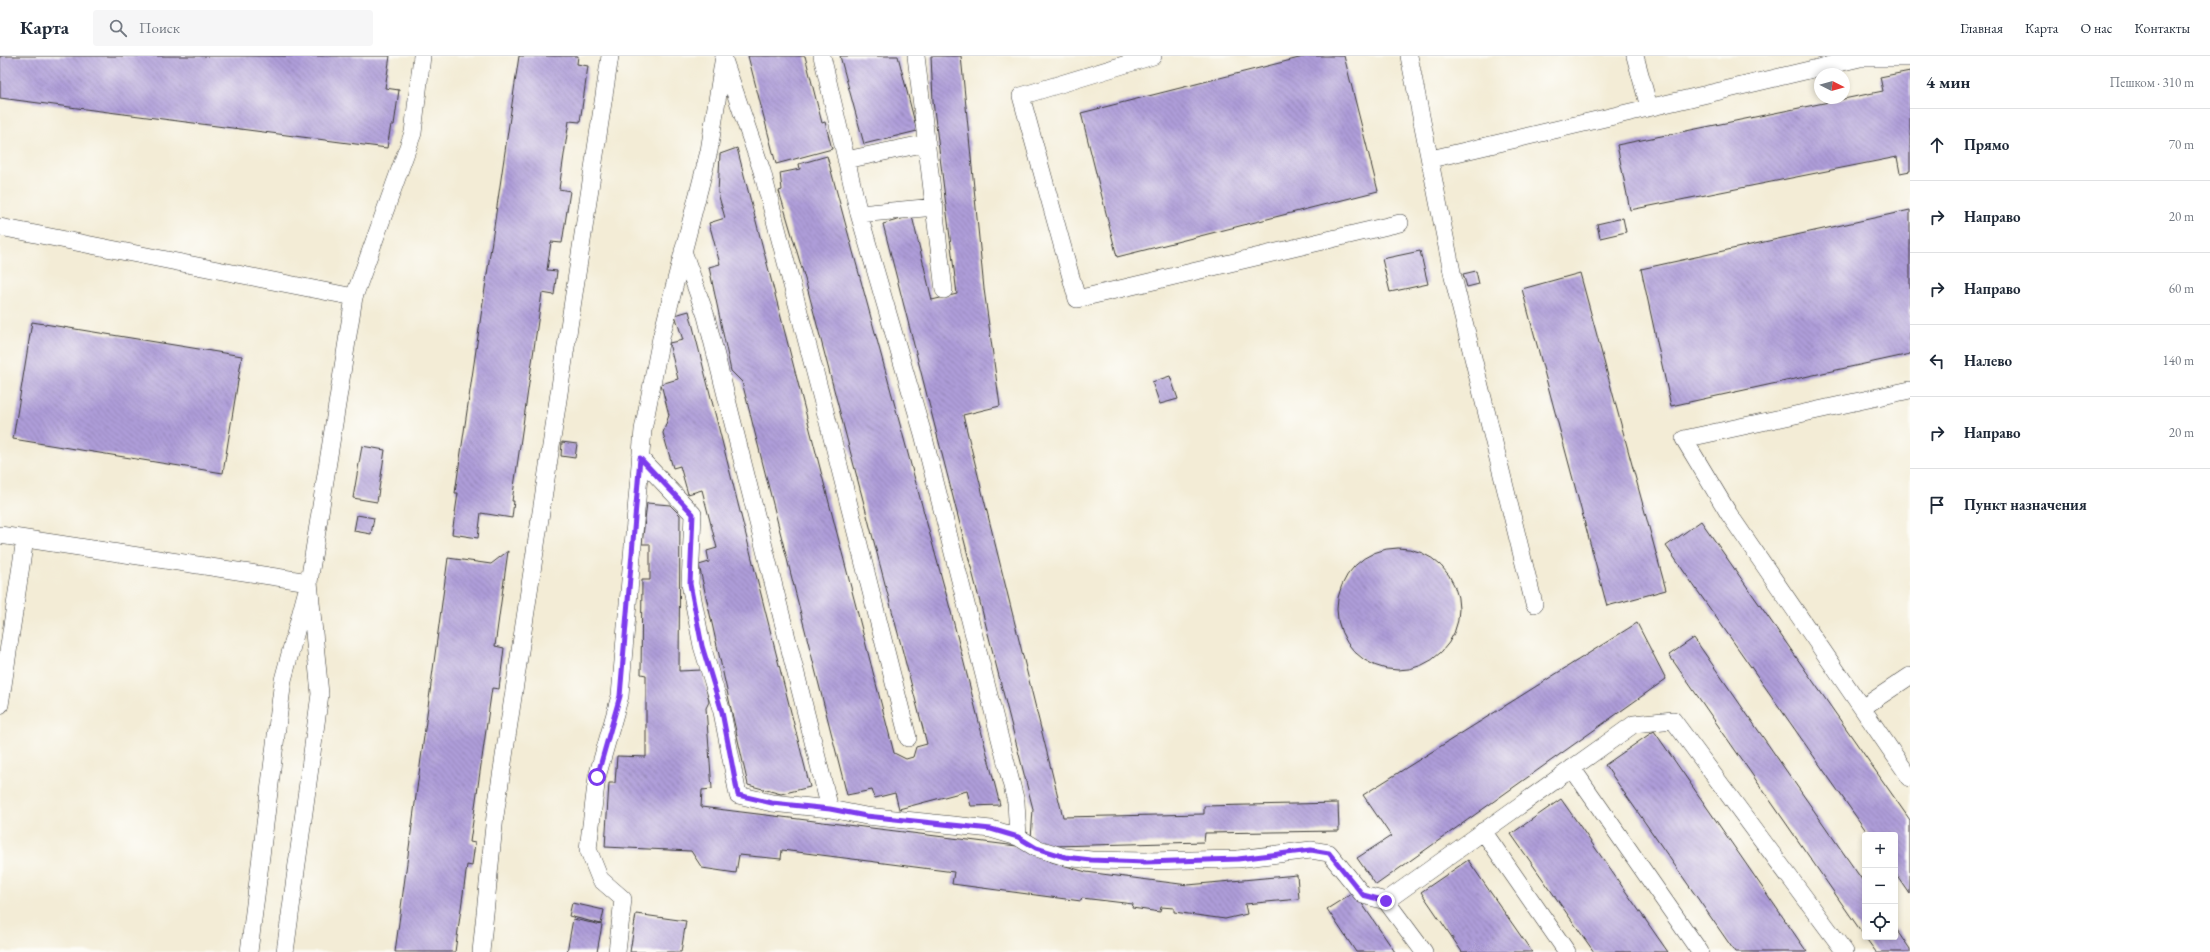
<!DOCTYPE html>
<html lang="ru">
<head>
<meta charset="utf-8">
<style>
	:root { --surface:#fff; --page:#f6f6f7; --text:#1f2937; --muted:#747a83; --line:#e0e1e3 }
	body { margin:0; font-family:"EB Garamond",serif; background:var(--page); color:var(--text) }
	.controls { position:absolute; right:12px; bottom:12px; display:grid; overflow:hidden; border-radius:4px; box-shadow:0 2px 6px #0003 }
	.controls button { width:36px; height:36px; display:grid; place-items:center; padding:0; border:0; border-bottom:1px solid var(--line); background:var(--surface); color:var(--text); font:20px sans-serif }
	.compass { position:absolute; left:1814px; top:12px; width:36px; height:36px; border-radius:50%; background:var(--surface); box-shadow:0 2px 6px #0003; rotate:96deg }
	.stop { position:absolute; width:12px; height:12px; margin:-9px; border:3px solid #7c3aed; border-radius:50%; background:#fff }
	.stop.end { background:#7c3aed; border-color:#fff; box-shadow:0 1px 4px #0008 }
	.list { margin:0; padding:0; list-style:none }
	h2 { display:flex; justify-content:space-between; align-items:center; height:52px; margin:0; padding:0 16px; font-size:17px }
	h2 small { font-size:13px; font-weight:400; color:var(--muted) }
	.list li { display:grid; grid-template-columns:26px 1fr auto; gap:12px; align-items:center; box-sizing:border-box; height:72px; padding:0 16px; border-top:1px solid var(--line) }
	.list b { display:block; font-size:15px; white-space:nowrap }
	.list em { font-size:13px; font-style:normal; color:var(--muted) }
	.icon { flex:none; width:22px; height:22px; fill:none; stroke:currentColor; stroke-width:2; stroke-linecap:round; stroke-linejoin:round }
	.map { position:relative; flex:none; width:1910px; height:896px; overflow:hidden }
	header { display:flex; align-items:center; gap:24px; box-sizing:border-box; height:56px; padding:0 20px; background:var(--surface); border-bottom:1px solid var(--line) }
	header strong { font-size:19px }
	nav { display:flex; gap:22px; margin-inline-start:auto; font-size:14px }
	.search { width:280px; height:36px; background:var(--page); display:flex; align-items:center; gap:10px; box-sizing:border-box; padding:0 14px; border-radius:4px; color:var(--muted); font-size:15px }
	main { display:flex }
	aside { flex:1; background:var(--surface) }
	.map>svg:first-child { display:block }
	.building { fill:url(#building-back-hatch) }
	.lines { fill:none; stroke-linecap:round; stroke-linejoin:round }
	.lane-casing { stroke:#3c3b38; stroke-width:18 }
	.lane { stroke:#fff; stroke-width:17 }
	.route { stroke:#7c3aed; stroke-width:5 }
</style>
</head>
<body>
<header>
<strong>Карта</strong>
<div class="search"><svg class="icon" aria-label="search" viewBox="0 0 24 24"><circle cx="10" cy="10" r="6"/><path d="M15 15l6 6"/></svg>Поиск</div>
<nav><a>Главная</a><a>Карта</a><a>О нас</a><a>Контакты</a></nav>
</header>
<main>
<div class="map">
<svg width="1910" height="896" viewBox="0 0 1910 896">
	<defs>
		<pattern id="building-back-hatch" width="6" height="6" patternUnits="userSpaceOnUse"><rect width="6" height="6" fill="#ae9dd9"/><path d="M-1 5l2 2M0 0l6 6M5-1l2 2" fill="none" stroke="#8d7faf"/></pattern>
	</defs>
	<rect width="100%" height="100%" fill="#fdfcf7"/>
	<filter id="ink" filterUnits="userSpaceOnUse"><feTurbulence type="fractalNoise" baseFrequency=".025" numOctaves="2"/><feDisplacementMap in="SourceGraphic" scale="8" xChannelSelector="R" yChannelSelector="G"/><feConvolveMatrix kernelMatrix="1 2 1 2 8 2 1 2 1" color-interpolation-filters="sRGB"/></filter>
	<filter id="wash" filterUnits="userSpaceOnUse"><feTurbulence type="fractalNoise" baseFrequency=".012" numOctaves="4" result="noise"/><feDisplacementMap in="SourceGraphic" scale="16" xChannelSelector="R" yChannelSelector="G"/><feGaussianBlur stdDeviation="0.9" result="paint"/><feColorMatrix in="noise" values="0 0 0 0 0 0 0 0 0 0 0 0 0 0 0 0 0 1.4 0 .05"/><feComposite in="paint" operator="in"/></filter>
	<g filter="url(#wash)">
		<rect width="100%" height="100%" fill="#f3ecd6"/>
		<g id="blocks">
			<path class="building" d="M 0,0 L 390,0 L 385,32 L 399,34 L 394,69 L 391,69 L 387,92 L 0,42 Z
				M 519,0 L 578,0 L 577,8 L 588,10 L 580,66 L 569,65 L 559,133 L 570,135 L 562,187 L 551,186 L 547,214 L 557,215 L 554,239 L 542,237 L 512,445 L 514,445 L 512,462 L 481,457 L 478,482 L 452,478 L 458,437 L 455,437 Z
				M 748,0 L 805,0 L 822,67 L 825,66 L 832,93 L 776,108 Z
				M 840,0 L 898,0 L 917,75 L 864,88 Z
				M 931,0 L 961,0 L 984,233 L 1000,350 L 963,359 L 1063,761 L 1204,758 L 1204,750 L 1338,747 L 1339,775 L 1205,777 L 1204,786 L 1054,790 L 1031,783 L 1033,753 L 883,168 L 912,160 L 932,244 L 957,238 L 933,45 Z
				M 1307,0 L 1344,0 L 1378,135 L 1117,201 L 1081,57 Z
				M 1910,15 L 1910,115 L 1900,117 L 1897,101 L 1630,154 L 1617,89 L 1883,35 L 1880,21 Z
				M 737,92 L 894,697 L 906,703 L 913,701 L 916,691 L 927,688 L 805,223 L 779,135 L 782,134 L 780,117 L 800,113 L 799,108 L 827,100 L 951,556 L 1000,749 L 971,750 L 967,735 L 899,753 L 895,737 L 875,742 L 872,734 L 847,739 L 742,326 L 731,315 L 709,211 L 720,208 L 709,167 L 725,162 L 718,137 L 720,98 Z
				M 1910,154 L 1910,298 L 1671,350 L 1641,213 Z
				M 1623,162 L 1626,176 L 1600,182 L 1597,168 Z
				M 1420,195 L 1428,228 L 1390,236 L 1382,203 Z
				M 1476,215 L 1479,228 L 1467,231 L 1463,218 Z
				M 1580,217 L 1666,534 L 1607,550 L 1522,233 Z
				M 689,255 L 810,731 L 781,738 L 748,729 L 699,509 L 709,506 L 707,495 L 717,492 L 702,434 L 688,438 L 680,410 L 673,412 L 663,377 L 669,359 L 661,328 L 678,323 L 669,287 L 683,284 L 675,259 Z
				M 32,266 L 242,300 L 223,417 L 13,383 Z
				M 1170,320 L 1178,343 L 1160,348 L 1152,326 Z
				M 562,386 L 577,388 L 575,402 L 561,400 Z
				M 362,390 L 385,394 L 377,446 L 353,442 Z
				M 647,447 L 670,449 L 680,459 L 679,615 L 702,614 L 709,646 L 706,652 L 712,733 L 702,734 L 701,751 L 1017,790 L 1049,805 L 1086,816 L 1188,829 L 1297,819 L 1299,843 L 1245,848 L 1247,858 L 1225,863 L 1174,856 L 1174,852 L 1161,851 L 1160,856 L 1132,852 L 1133,848 L 1082,842 L 1081,845 L 952,828 L 954,816 L 782,794 L 781,803 L 739,799 L 736,817 L 702,812 L 691,795 L 605,791 L 609,727 L 615,727 L 617,700 L 646,701 L 646,619 L 641,618 L 642,524 L 650,524 L 650,488 L 642,488 Z
				M 357,459 L 374,462 L 371,478 L 354,475 Z
				M 1701,465 L 1910,764 L 1910,838 L 1895,816 L 1895,779 L 1869,779 L 1666,490 Z
				M1337 553a61 61 0 1 1 122 0a61 61 0 1 1-122 0Z
				M 508,495 L 495,590 L 504,592 L 499,633 L 492,632 L 470,786 L 475,787 L 472,810 L 467,809 L 455,896 L 395,896 L 448,502 L 491,508 Z
				M 1637,567 L 1666,623 L 1376,829 L 1357,802 L 1391,780 L 1363,739 Z
				M 1694,582 L 1865,828 L 1865,881 L 1669,599 Z
				M 1654,675 L 1807,896 L 1735,896 L 1605,709 Z
				M 1561,743 L 1668,896 L 1594,896 L 1511,778 Z
				M 1468,804 L 1532,896 L 1462,896 L 1421,836 Z
				M 1354,836 L 1395,896 L 1356,896 L 1327,853 Z
				M 572,847 L 604,854 L 601,868 L 569,860 Z
				M 636,858 L 686,865 L 681,896 L 630,896 Z
				M 573,863 L 602,869 L 597,896 L 567,896 Z
				M 1895,871 L 1910,893 L 1910,896 L 1876,896 L 1865,881 L 1895,881 Z"/>
		</g>
	</g>
	<g filter="url(#ink)">
		<use href="#blocks" fill-opacity="0" stroke="#3c3b38" stroke-width="1"/>
		<g class="lines">
			<g class="lane-casing">
				<path id="lane" d="M 822,0 L 859,158 L 923,378 L 1016,746 L 1018,781
					M 916,0 L 944,234
					M 1153,0 L 1021,40 L 1077,243 L 1400,167
					M 1409,0 L 1453,221 L 1534,548
					M 1635,0 L 1649,51
					M 724,4 L 762,115 L 829,370 L 908,682
					M 1431,103 L 1860,2 L 1910,2
					M 846,104 L 927,87
					M 859,158 L 935,151
					M 0,171 L 354,241 L 309,526 L 283,624 L 249,896
					M 683,195 L 706,260 L 830,753
					M 354,241 L 413,77 L 422,0
					M 1910,334 L 1684,383 L 1729,458 L 1910,722
					M 640,402 L 693,458 L 690,528 L 702,590 L 722,656 L 738,739 L 772,747 L 830,753 L 866,760 L 991,773 L 1018,781 L 1036,792 L 1065,801 L 1091,804 L 1145,805 L 1238,803 L 1311,794 L 1329,797 L 1363,839 L 1386,845 L 1424,896
					M 0,479 L 309,526 L 320,638 L 285,896
					M 0,649 L 25,483
					M 1862,652 L 1910,620
					M 1572,712 L 1700,896
					M 1483,775 L 1567,896
					M 1386,845 L 1634,668 L 1673,664 L 1845,896
					M 481,896 L 495,760 L 610,0
					M 617,896 L 623,843 L 600,823 L 588,793 L 597,721 L 620,640 L 643,374 L 661,282 L 709,95 L 724,0"/>
			</g>
			<use href="#lane" class="lane"/>
		</g>
	</g>
	<g class="lines" filter="url(#ink)">
		<path class="route" d="M 597,721 L 620,640 L 640,402 L 693,458 L 690,528 L 702,590 L 722,656 L 738,739 L 772,747 L 830,753 L 866,760 L 991,773 L 1018,781 L 1036,792 L 1065,801 L 1091,804 L 1145,806 L 1238,803 L 1311,794 L 1329,797 L 1363,839 L 1386,845"/>
	</g>
</svg>
<div class="controls">
<button>+</button>
<button>−</button>
<button><svg class="icon" aria-label="locate" viewBox="0 0 24 24"><circle cx="12" cy="12" r="6"/><path d="M12 2v4M12 18v4M2 12h4M18 12h4"/></svg></button>
</div>
<svg class="compass" viewBox="-18 -18 36 36"><path d="M0-13l5 13h-10z" fill="#e53935"/><path d="M0 13l5-13h-10z" fill="#747a83"/></svg>
<div class="stop" style="left:597px;top:721px"></div>
<div class="stop end" style="left:1386px;top:845px"></div>
</div>
<aside>
<h2>4 мин<small>Пешком · 310 m</small></h2>
<ul class="list">
<li><svg class="icon" aria-label="ahead" viewBox="0 0 24 24"><path d="M12 20V5M6 11l6-6 6 6"/></svg><div><b>Прямо</b></div><em>70 m</em></li>
<li><svg class="icon" aria-label="right" viewBox="0 0 24 24"><path d="M7 20v-9h11M14 6l5 5-5 5"/></svg><div><b>Направо</b></div><em>20 m</em></li>
<li><svg class="icon" aria-label="right" viewBox="0 0 24 24"><path d="M7 20v-9h11M14 6l5 5-5 5"/></svg><div><b>Направо</b></div><em>60 m</em></li>
<li><svg class="icon" aria-label="left" viewBox="0 0 24 24"><path d="M17 20v-9H6M10 6l-5 5 5 5"/></svg><div><b>Налево</b></div><em>140 m</em></li>
<li><svg class="icon" aria-label="right" viewBox="0 0 24 24"><path d="M7 20v-9h11M14 6l5 5-5 5"/></svg><div><b>Направо</b></div><em>20 m</em></li>
<li><svg class="icon" aria-label="arrive" viewBox="0 0 24 24"><path d="M6 21V4h12l-3 4 3 4H6"/></svg><div><b>Пункт назначения</b></div></li>
</ul>
</aside>
</main>
</body>
</html>
